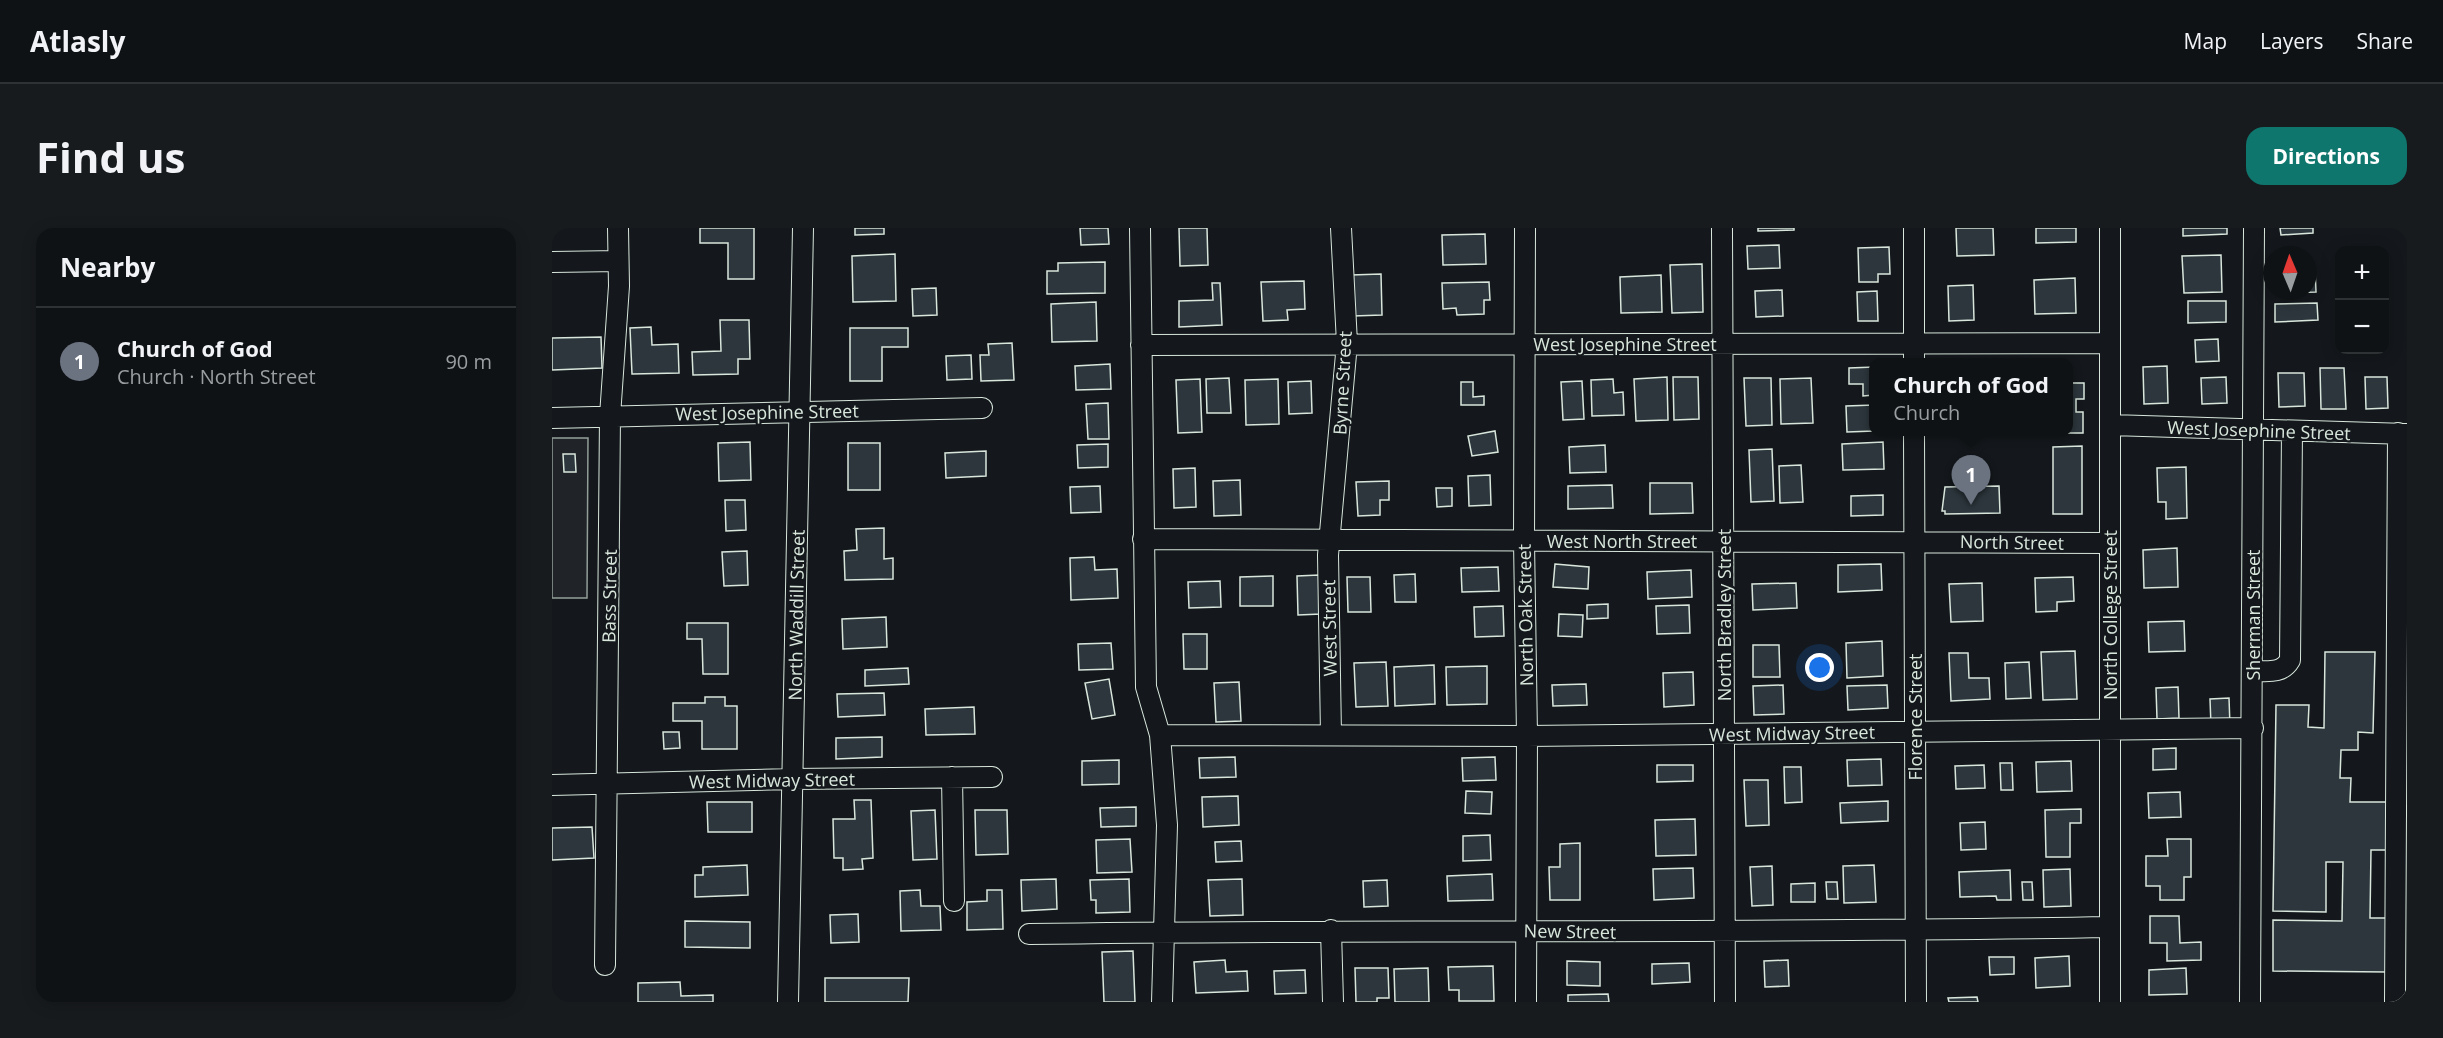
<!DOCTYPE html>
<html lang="en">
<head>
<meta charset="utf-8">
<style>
	:root { --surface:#0f1215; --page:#181b1e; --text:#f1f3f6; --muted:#9b9ea0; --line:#2f3234; --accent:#0f766e }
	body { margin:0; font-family:"Open Sans",sans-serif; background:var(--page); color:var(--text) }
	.controls { position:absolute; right:18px; top:18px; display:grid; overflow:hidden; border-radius:12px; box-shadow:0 3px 15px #0003 }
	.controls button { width:54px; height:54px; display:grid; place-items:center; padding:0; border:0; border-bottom:2px solid var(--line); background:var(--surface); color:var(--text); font:30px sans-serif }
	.compass { position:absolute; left:1711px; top:18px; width:54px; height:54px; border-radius:50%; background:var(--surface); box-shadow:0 3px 15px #0003; rotate:358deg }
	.you { position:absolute; left:1268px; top:440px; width:21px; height:21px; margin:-15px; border:4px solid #fff; border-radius:50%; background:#1a73e8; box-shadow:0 0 0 9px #1a73e833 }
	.badge { display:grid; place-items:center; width:39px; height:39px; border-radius:50%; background:var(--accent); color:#fff; font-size:20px; font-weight:700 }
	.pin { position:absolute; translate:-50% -50px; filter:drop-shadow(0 2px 3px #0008) }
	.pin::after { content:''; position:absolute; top:32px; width:21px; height:18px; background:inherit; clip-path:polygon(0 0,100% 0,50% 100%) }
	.popup { position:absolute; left:1317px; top:130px; width:204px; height:78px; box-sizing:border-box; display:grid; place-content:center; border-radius:12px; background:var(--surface); filter:drop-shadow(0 2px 4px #0005); font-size:20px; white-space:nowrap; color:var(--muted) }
	.popup b { font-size:22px; color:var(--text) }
	.popup::after { content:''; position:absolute; left:50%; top:100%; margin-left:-12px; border:12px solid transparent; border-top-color:var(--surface) }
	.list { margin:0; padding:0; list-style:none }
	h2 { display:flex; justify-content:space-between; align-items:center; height:78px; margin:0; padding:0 24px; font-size:26px }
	h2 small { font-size:20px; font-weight:400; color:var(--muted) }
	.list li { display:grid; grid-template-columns:39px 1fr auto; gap:18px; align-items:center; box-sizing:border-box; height:108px; padding:0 24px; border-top:2px solid var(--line) }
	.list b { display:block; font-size:22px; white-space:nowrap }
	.list p { margin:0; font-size:20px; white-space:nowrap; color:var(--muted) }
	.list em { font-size:20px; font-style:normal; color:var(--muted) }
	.map { position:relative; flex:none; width:1855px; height:774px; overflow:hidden; border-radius:18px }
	header { display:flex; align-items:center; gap:36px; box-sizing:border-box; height:84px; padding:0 30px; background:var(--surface); border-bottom:2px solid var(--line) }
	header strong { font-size:28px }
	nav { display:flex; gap:33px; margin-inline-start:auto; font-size:21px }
	.intro { display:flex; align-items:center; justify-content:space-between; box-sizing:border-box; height:144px; padding:0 36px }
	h1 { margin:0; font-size:42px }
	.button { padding:15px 27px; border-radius:18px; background:var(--accent); color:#fff; font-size:21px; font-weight:700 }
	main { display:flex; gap:36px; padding:0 36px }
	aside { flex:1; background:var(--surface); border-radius:18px; box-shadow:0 3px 15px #0003 }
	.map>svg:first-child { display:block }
	.green { fill:#202428; stroke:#939e99; stroke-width:1.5 }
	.building { fill:#2c363c; stroke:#d8e6dc; stroke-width:1.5 }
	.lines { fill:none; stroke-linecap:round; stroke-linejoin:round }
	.minor-casing { stroke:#d8e6dc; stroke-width:22 }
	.minor { stroke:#14181c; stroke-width:20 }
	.labels { text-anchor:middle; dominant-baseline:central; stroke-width:4.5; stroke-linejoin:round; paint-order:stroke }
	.street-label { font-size:18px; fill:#d8e6dc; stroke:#14181c }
</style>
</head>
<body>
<header>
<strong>Atlasly</strong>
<nav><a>Map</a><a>Layers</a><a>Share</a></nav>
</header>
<div class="intro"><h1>Find us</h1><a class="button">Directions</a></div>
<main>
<aside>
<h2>Nearby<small></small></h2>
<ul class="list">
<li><span class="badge" style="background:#6b7280">1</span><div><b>Church of God</b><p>Church · North Street</p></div><em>90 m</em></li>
</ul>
</aside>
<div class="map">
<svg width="1855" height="774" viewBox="0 0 1855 774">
	<rect width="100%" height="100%" fill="#14181c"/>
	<path class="green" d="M 0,210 L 36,210 L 35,370 L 0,370 Z"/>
	<path class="building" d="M 148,0 L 202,0 L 202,51 L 176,51 L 176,15 L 148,15 Z
		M 303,0 L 332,0 L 332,6 L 303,7 Z
		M 528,0 L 556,0 L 557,16 L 529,17 Z
		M 627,0 L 655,0 L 656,37 L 628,38 Z
		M 1206,0 L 1242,0 L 1242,2 L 1206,3 Z
		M 1404,0 L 1441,0 L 1442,27 L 1405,28 Z
		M 1484,0 L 1524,0 L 1524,14 L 1484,15 Z
		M 1631,0 L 1675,0 L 1675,6 L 1631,8 Z
		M 1728,0 L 1761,0 L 1761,5 L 1729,7 Z
		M 933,6 L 934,36 L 891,37 L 890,7 Z
		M 1227,17 L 1228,40 L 1196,41 L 1195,18 Z
		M 1337,19 L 1338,46 L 1326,46 L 1326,54 L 1307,54 L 1306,20 Z
		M 343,26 L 344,73 L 301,74 L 300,28 Z
		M 1669,27 L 1670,64 L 1632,65 L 1630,28 Z
		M 553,34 L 553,65 L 495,66 L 495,43 L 506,43 L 506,35 Z
		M 1150,36 L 1151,84 L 1120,85 L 1118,37 Z
		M 1763,40 L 1764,64 L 1731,65 L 1731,63 L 1756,63 L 1756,41 Z
		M 829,46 L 830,87 L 801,88 L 799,47 Z
		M 1109,47 L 1110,84 L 1069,85 L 1068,49 Z
		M 1523,50 L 1524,85 L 1483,86 L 1482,52 Z
		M 752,53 L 753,81 L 735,82 L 736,92 L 711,93 L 709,54 Z
		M 937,54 L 938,72 L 932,72 L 932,86 L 905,87 L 904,80 L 891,81 L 890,55 Z
		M 660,55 L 668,55 L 670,97 L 627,99 L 627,73 L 661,72 Z
		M 1421,57 L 1422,92 L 1397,93 L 1396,58 Z
		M 384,60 L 385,87 L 361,88 L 360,61 Z
		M 1230,62 L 1231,88 L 1204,89 L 1203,63 Z
		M 1325,63 L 1326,93 L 1306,93 L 1305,64 Z
		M 1636,73 L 1674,73 L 1674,94 L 1636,95 Z
		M 544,74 L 545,113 L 500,114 L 499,76 Z
		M 1765,75 L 1766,92 L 1723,94 L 1723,76 Z
		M 168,92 L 197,92 L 198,131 L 186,131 L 186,146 L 141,147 L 140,124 L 169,123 Z
		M 99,99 L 100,117 L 126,116 L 127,145 L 80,146 L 78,100 Z
		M 298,100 L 356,100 L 356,119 L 330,119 L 330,153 L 298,153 Z
		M 49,109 L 50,140 L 0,142 L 0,110 Z
		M 1666,111 L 1667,133 L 1644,134 L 1643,112 Z
		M 460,115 L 462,152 L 429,153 L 428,127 L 437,127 L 436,116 Z
		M 419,127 L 420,151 L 395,152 L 394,128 Z
		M 558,136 L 559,161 L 524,162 L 523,138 Z
		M 1615,138 L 1616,175 L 1592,176 L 1591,139 Z
		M 1322,139 L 1322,167 L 1311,168 L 1311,156 L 1297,156 L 1297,140 Z
		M 1768,140 L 1792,140 L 1794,181 L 1769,181 Z
		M 1726,145 L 1752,145 L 1753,178 L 1727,179 Z
		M 1115,149 L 1116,192 L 1084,193 L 1082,151 Z
		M 1121,149 L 1146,149 L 1147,191 L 1122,192 Z
		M 1674,149 L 1675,175 L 1650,176 L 1649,150 Z
		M 1813,149 L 1835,149 L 1836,180 L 1814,181 Z
		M 677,150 L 679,185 L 655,185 L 654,151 Z
		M 1192,150 L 1219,150 L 1220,197 L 1194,198 Z
		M 1259,150 L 1261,195 L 1229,196 L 1228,151 Z
		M 648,151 L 650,204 L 626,205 L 624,152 Z
		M 726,151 L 727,196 L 694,197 L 693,152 Z
		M 1061,151 L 1062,165 L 1071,164 L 1072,187 L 1040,188 L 1039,152 Z
		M 759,153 L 760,185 L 737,186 L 736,154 Z
		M 1030,153 L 1032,191 L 1011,192 L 1009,154 Z
		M 909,154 L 921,154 L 921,169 L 932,168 L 932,177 L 909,177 Z
		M 1516,155 L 1532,155 L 1532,171 L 1524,171 L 1524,184 L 1531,184 L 1531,205 L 1497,205 L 1497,204 L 1516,204 Z
		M 556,175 L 557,211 L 536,211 L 534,176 Z
		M 1322,177 L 1322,203 L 1295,204 L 1294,178 Z
		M 943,203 L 946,224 L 920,228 L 916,208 Z
		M 198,214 L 199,252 L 167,253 L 166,215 Z
		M 1331,214 L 1332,241 L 1291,242 L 1290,216 Z
		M 296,215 L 328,215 L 328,262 L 296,262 Z
		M 556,216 L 556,239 L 526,240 L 525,217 Z
		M 1053,217 L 1054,244 L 1018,245 L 1017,219 Z
		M 1530,218 L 1530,286 L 1501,286 L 1501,219 Z
		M 1220,221 L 1222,273 L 1199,274 L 1197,222 Z
		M 434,223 L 434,248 L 394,250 L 393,225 Z
		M 11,226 L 23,226 L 24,244 L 12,244 Z
		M 1249,237 L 1251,274 L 1228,275 L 1227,238 Z
		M 1634,239 L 1635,290 L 1614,291 L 1614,274 L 1606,274 L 1605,240 Z
		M 643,240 L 644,279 L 622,280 L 621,241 Z
		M 938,247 L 939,277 L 917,278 L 916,248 Z
		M 688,252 L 689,287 L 662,288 L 661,253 Z
		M 837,253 L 837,272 L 828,272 L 828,287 L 806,288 L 804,254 Z
		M 1098,255 L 1140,255 L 1141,285 L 1098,286 Z
		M 1060,257 L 1061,280 L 1016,281 L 1016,258 Z
		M 548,258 L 549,284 L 519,285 L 518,259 Z
		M 1447,258 L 1448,285 L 1393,286 L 1393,283 L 1390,283 L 1393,259 Z
		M 884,260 L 900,260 L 900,278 L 885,279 Z
		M 1331,267 L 1331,287 L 1299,288 L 1299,268 Z
		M 173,272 L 193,272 L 194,302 L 174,303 Z
		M 332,300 L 332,331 L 341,330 L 341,351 L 293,352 L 292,323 L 305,322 L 304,301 Z
		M 1625,320 L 1626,359 L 1592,360 L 1591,322 Z
		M 195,323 L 196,357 L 172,358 L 170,324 Z
		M 542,329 L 543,342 L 565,341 L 566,370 L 519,372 L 518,330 Z
		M 1003,336 L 1037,339 L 1036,361 L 1001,359 Z
		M 1329,336 L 1330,362 L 1286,364 L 1286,337 Z
		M 946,339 L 947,363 L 910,364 L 909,340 Z
		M 1139,342 L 1140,369 L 1096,371 L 1095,344 Z
		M 863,346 L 864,374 L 843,374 L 842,347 Z
		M 767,347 L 769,386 L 746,387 L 745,348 Z
		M 721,348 L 721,378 L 688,378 L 688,349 Z
		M 795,349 L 818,349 L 819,384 L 796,384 Z
		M 1521,349 L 1522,373 L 1505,374 L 1505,383 L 1484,384 L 1483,350 Z
		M 668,353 L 669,379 L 637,380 L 636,354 Z
		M 1244,355 L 1245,380 L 1201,382 L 1200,356 Z
		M 1430,355 L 1431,393 L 1399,394 L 1397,356 Z
		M 1056,376 L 1056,390 L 1035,391 L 1035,377 Z
		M 1137,377 L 1138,405 L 1105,406 L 1104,378 Z
		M 951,378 L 952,408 L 923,409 L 922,379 Z
		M 1007,386 L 1031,387 L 1030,409 L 1006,408 Z
		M 334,389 L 335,419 L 291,421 L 290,391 Z
		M 1632,393 L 1633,423 L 1597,424 L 1596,394 Z
		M 135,395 L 176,395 L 176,446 L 151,446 L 150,411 L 135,411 Z
		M 631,406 L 655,406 L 655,441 L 632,441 Z
		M 1330,413 L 1331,448 L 1295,450 L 1294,415 Z
		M 559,415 L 561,441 L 527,442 L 526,416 Z
		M 1201,417 L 1227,417 L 1228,449 L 1201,449 Z
		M 1523,423 L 1525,471 L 1491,472 L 1489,424 Z
		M 1773,424 L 1823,424 L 1821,505 L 1806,504 L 1806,522 L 1789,522 L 1788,550 L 1799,550 L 1798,574 L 1837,574 L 1837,622 L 1819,622 L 1818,690 L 1836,690 L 1835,744 L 1721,743 L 1721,692 L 1790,693 L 1791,634 L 1774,634 L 1774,684 L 1721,683 L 1724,477 L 1757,477 L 1756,499 L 1772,500 Z
		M 1397,425 L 1416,425 L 1417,450 L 1437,450 L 1438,471 L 1399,473 Z
		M 834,434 L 836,478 L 804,479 L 802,435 Z
		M 1477,434 L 1479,470 L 1454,471 L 1453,435 Z
		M 882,437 L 883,476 L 843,478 L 842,439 Z
		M 935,438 L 935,476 L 895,477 L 894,439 Z
		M 356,440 L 357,456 L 313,458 L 313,442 Z
		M 1141,444 L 1142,477 L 1112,479 L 1111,445 Z
		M 557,451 L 563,487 L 540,491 L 533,455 Z
		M 687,454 L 689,493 L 664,494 L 662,455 Z
		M 1034,456 L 1035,477 L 1001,478 L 1000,457 Z
		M 1231,457 L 1232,486 L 1202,487 L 1201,458 Z
		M 1335,457 L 1336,480 L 1296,482 L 1295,458 Z
		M 1626,459 L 1627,490 L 1605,491 L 1604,460 Z
		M 332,465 L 333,487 L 286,489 L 285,466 Z
		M 153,469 L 173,469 L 173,478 L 185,478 L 185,521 L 150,521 L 150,493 L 121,493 L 121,475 L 153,475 Z
		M 1677,470 L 1678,498 L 1659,498 L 1658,471 Z
		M 422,479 L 423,506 L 374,507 L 373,481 Z
		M 111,504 L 127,504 L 128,520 L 112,521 Z
		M 330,509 L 330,529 L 284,531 L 284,510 Z
		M 1624,520 L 1624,541 L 1601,542 L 1601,521 Z
		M 683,529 L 684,549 L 648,550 L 647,530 Z
		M 943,529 L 944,552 L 911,553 L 910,530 Z
		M 1329,531 L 1330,557 L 1296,558 L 1295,532 Z
		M 567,532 L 567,556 L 530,557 L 530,533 Z
		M 1519,533 L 1520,563 L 1485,564 L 1484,534 Z
		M 1448,535 L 1460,535 L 1461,562 L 1449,562 Z
		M 1105,537 L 1141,537 L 1141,553 L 1105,554 Z
		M 1432,537 L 1433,560 L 1404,561 L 1403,538 Z
		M 1232,539 L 1249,539 L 1250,574 L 1233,575 Z
		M 1192,552 L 1216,552 L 1217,597 L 1194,598 Z
		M 914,563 L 940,564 L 939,586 L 913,585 Z
		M 1628,564 L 1629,589 L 1597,590 L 1596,565 Z
		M 686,568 L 687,597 L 651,599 L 650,569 Z
		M 302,572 L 319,572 L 321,630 L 310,631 L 311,641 L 291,642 L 291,630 L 282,630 L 281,591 L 303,591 Z
		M 1336,573 L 1336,593 L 1289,595 L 1288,575 Z
		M 155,574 L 200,574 L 200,604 L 156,604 Z
		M 584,579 L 584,598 L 549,599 L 548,580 Z
		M 1529,581 L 1529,595 L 1518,595 L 1518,629 L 1494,629 L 1493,582 Z
		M 383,582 L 385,631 L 361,632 L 359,583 Z
		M 423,582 L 455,582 L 456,626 L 424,627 Z
		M 1143,591 L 1144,627 L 1104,628 L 1103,592 Z
		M 1433,594 L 1434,621 L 1409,622 L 1408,595 Z
		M 40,599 L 42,630 L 0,632 L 0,600 Z
		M 938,607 L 939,632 L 911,633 L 911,608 Z
		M 578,611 L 580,644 L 545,645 L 544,612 Z
		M 1615,611 L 1639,611 L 1639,649 L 1632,649 L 1632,672 L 1608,672 L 1608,658 L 1594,658 L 1594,628 L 1616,628 Z
		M 689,613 L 690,633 L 664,634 L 663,614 Z
		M 1028,615 L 1028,672 L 998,672 L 997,639 L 1008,639 L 1008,616 Z
		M 195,637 L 196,667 L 143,669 L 143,647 L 151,647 L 151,639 Z
		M 1322,637 L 1324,674 L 1292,675 L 1291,638 Z
		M 1220,638 L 1221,677 L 1200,678 L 1198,639 Z
		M 1141,640 L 1142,670 L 1102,672 L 1101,641 Z
		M 1518,641 L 1519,678 L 1492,679 L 1491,642 Z
		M 1458,642 L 1459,672 L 1445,672 L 1444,668 L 1408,669 L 1407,644 Z
		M 940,646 L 941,672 L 896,673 L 895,648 Z
		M 504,651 L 505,681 L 470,683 L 469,652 Z
		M 577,651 L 578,684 L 544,685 L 544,672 L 539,672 L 538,652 Z
		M 690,651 L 691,687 L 658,688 L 656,652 Z
		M 835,652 L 836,678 L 812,679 L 811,653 Z
		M 1274,654 L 1285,654 L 1286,671 L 1275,671 Z
		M 1470,654 L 1480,654 L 1481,672 L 1471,672 Z
		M 1263,655 L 1263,674 L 1239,674 L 1239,656 Z
		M 368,662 L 369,678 L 388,678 L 389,702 L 349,703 L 348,663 Z
		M 435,662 L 450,662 L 451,701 L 415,702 L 415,674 L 435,673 Z
		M 306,686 L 307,714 L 279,715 L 278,687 Z
		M 1598,688 L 1627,688 L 1628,715 L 1649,714 L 1649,732 L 1615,733 L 1615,715 L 1598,715 Z
		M 133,693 L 198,694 L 198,720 L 133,719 Z
		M 581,723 L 583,774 L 552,774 L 550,724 Z
		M 1517,728 L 1518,758 L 1484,760 L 1483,730 Z
		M 1437,729 L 1462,729 L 1462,746 L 1438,747 Z
		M 673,732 L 674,744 L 695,743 L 696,763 L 644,765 L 642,734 Z
		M 1236,732 L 1237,758 L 1213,759 L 1212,733 Z
		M 1015,733 L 1048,734 L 1048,758 L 1015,757 Z
		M 1137,735 L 1138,754 L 1100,756 L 1100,736 Z
		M 941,738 L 942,773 L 907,773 L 907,762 L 897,762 L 896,739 Z
		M 803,740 L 836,740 L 837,770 L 825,770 L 825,774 L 804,774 Z
		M 876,740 L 877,774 L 843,774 L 842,741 Z
		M 1634,740 L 1635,766 L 1597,767 L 1597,742 Z
		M 753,742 L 754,765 L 723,766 L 722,743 Z
		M 273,750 L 357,750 L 356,774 L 273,774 Z
		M 128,754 L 129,768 L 161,767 L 161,774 L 86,774 L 86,755 Z
		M 1056,766 L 1057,774 L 1016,774 L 1016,767 Z
		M 1425,769 L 1426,774 L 1397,774 L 1396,770 Z"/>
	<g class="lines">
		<g class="minor-casing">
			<path id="minor" d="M 588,0 L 594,459 L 608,507 L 615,597 L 610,774
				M 973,0 L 972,313 L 975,508 L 974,774
				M 1170,0 L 1173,774
				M 1362,0 L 1362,134
				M 0,34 L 66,33
				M 589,117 L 1558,115
				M 0,190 L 430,180
				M 1559,197 L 1855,206
				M 1362,204 L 1364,774
				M 591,311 L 1557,315
				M 1701,443 C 1716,443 1730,446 1738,432 L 1740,203
				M 608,507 L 975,508 L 1701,500
				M 779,507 L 776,327 L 795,115 L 789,0
				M 400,549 L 402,673
				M 0,557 L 240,551 L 440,549
				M 779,702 L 781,774
				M 477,706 C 838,701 1198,706 1558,699
				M 53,737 L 58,188 L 67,58 L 66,0
				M 236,774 L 251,0
				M 1558,774 L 1558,0
				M 1698,774 L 1702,0
				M 1843,774 L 1846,205"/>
		</g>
		<use href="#minor" class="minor"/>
	</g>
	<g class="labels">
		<g class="street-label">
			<text x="1073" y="116">West Josephine Street</text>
			<text transform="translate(790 155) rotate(-87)">Byrne Street</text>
			<text transform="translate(215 184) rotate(-1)">West Josephine Street</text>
			<text transform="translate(1707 202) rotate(2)">West Josephine Street</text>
			<text x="1070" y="313">West North Street</text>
			<text transform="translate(1460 314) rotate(1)">North Street</text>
			<text transform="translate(57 368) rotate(-89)">Bass Street</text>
			<text transform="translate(244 387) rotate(-89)">North Waddill Street</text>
			<text transform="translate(973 387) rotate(-91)">North Oak Street</text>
			<text transform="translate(1172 387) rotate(-90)">North Bradley Street</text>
			<text transform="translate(1558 387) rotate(-90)">North College Street</text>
			<text transform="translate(1701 387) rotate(-90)">Sherman Street</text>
			<text transform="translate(777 400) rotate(-91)">West Street</text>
			<text transform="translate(1363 489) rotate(-90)">Florence Street</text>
			<text transform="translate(1240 505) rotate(-1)">West Midway Street</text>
			<text transform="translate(220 552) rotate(-1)">West Midway Street</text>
			<text transform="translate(1018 703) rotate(1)">New Street</text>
		</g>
	</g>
</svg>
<div class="controls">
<button>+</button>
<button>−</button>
</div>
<svg class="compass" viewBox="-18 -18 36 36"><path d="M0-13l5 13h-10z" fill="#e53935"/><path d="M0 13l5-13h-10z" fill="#9b9ea0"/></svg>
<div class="you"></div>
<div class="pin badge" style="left:1419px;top:277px;background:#6b7280">1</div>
<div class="popup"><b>Church of God</b>Church</div>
</div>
</main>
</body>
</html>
